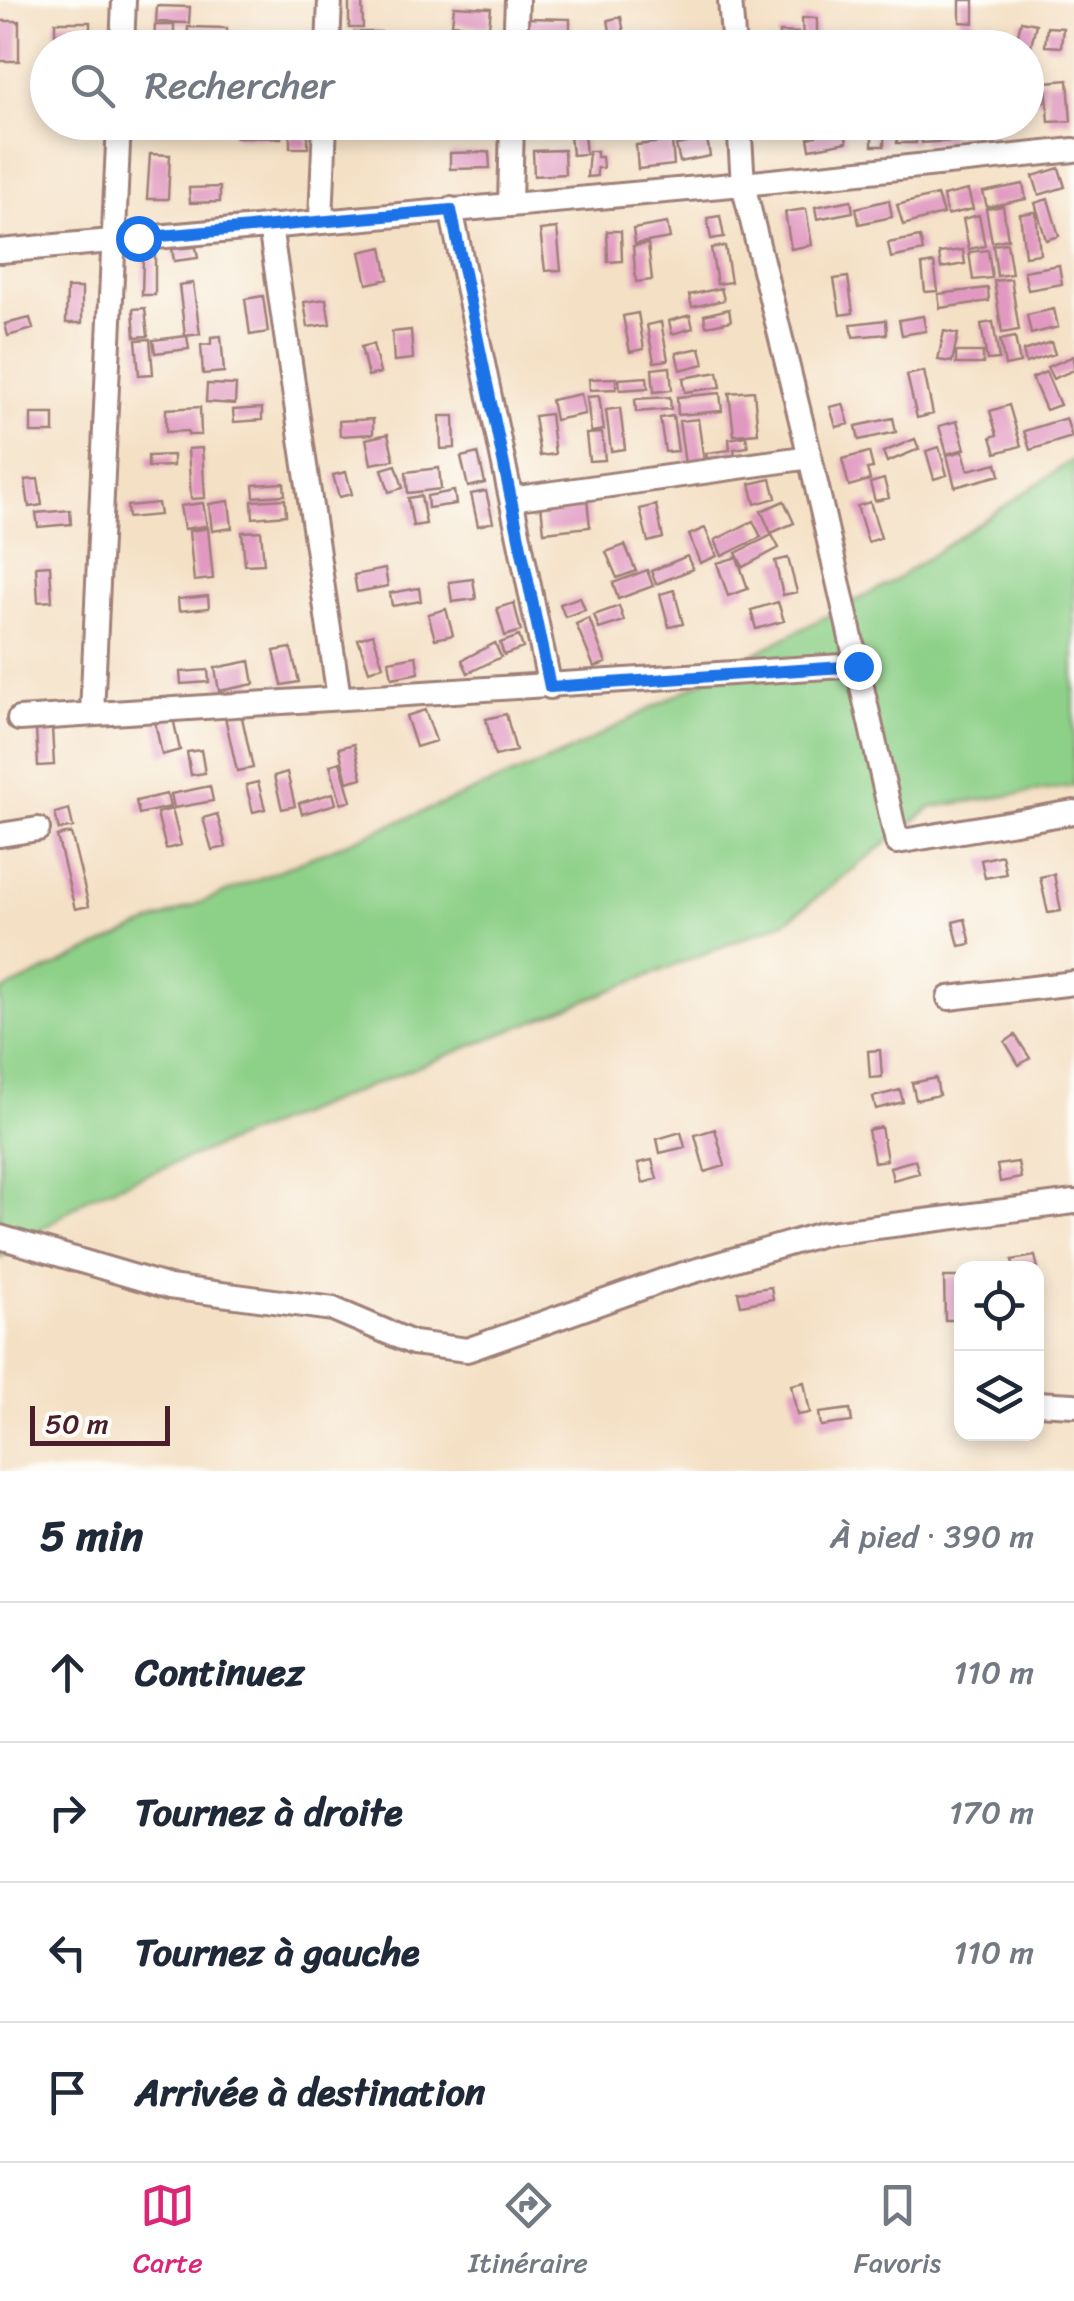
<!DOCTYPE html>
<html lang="fr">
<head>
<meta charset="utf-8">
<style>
	:root { --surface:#fff; --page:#f2f2f3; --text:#1f2937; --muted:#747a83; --line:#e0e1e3; --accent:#db2777 }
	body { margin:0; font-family:Sriracha,sans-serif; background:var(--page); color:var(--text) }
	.controls { position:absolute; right:30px; bottom:30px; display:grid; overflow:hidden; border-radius:20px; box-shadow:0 5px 15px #0003 }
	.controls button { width:90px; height:90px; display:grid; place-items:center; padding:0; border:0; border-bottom:2px solid var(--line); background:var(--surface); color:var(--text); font:50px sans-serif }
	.scale { position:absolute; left:30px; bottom:25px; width:140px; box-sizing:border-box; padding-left:10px; border:5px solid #4a1f2b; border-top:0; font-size:28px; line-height:35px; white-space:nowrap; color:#4a1f2b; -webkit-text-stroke:8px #fdfcf7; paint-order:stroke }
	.stop { position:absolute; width:30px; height:30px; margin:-22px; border:8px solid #1a73e8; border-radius:50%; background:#fff }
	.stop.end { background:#1a73e8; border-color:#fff; box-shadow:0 2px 10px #0008 }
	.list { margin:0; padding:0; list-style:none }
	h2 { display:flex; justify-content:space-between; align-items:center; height:130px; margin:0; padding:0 40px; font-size:42px }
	h2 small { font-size:32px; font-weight:400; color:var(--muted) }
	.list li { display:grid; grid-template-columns:65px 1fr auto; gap:30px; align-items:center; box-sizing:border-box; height:140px; padding:0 40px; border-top:2px solid var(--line) }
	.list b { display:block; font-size:38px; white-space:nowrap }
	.list em { font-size:32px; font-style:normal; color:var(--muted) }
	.icon { flex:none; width:55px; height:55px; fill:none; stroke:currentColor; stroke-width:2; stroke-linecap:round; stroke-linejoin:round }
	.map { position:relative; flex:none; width:1074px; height:1471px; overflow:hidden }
	.search { position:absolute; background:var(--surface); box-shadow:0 5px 15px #0003; left:30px; right:30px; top:30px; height:110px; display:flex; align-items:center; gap:25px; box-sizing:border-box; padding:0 35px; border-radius:55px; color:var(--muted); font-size:38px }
	.sheet { height:690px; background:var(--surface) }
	nav { display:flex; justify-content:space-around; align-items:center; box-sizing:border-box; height:140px; border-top:2px solid var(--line); background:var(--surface); font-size:28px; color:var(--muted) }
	nav a { display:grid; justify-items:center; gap:5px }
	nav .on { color:var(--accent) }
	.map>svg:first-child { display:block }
	.green { fill:#8dd088; stroke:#6c785a; stroke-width:2.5 }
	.building { fill:#e199c1 }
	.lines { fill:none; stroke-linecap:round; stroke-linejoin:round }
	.street-casing { stroke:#9f8078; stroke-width:28 }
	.street { stroke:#fff; stroke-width:22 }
	.route { stroke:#1a73e8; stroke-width:12 }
</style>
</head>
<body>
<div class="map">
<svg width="1074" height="1471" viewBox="0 0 1074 1471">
	<rect width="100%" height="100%" fill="#fdfcf7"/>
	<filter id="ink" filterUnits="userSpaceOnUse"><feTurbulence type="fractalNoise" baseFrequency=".01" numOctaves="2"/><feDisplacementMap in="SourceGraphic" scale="20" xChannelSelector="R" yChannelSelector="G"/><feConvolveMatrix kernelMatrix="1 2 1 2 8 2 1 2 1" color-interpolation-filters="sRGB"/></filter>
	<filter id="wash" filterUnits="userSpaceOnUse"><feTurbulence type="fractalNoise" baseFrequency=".0048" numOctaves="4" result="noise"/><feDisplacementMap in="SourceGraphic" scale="40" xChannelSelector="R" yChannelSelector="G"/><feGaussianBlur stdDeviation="2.25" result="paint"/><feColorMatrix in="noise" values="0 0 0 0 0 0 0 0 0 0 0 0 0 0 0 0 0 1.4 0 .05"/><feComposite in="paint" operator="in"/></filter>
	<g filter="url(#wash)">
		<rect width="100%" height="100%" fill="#f4e0c5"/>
		<path class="green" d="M 1074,459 L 1074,786 L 932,807 L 787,921 L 89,1197 L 0,1258 L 0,992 L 138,928 L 564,754 L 895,580 Z"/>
		<g id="blocks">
			<path class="building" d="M 349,0 L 362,0 L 363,28 L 349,28 Z
				M 960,0 L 974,0 L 974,23 L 960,22 Z
				M 157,6 L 190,7 L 189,23 L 156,22 Z
				M 454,6 L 491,8 L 489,27 L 452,24 Z
				M 621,17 L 627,48 L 613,48 L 608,20 Z
				M 527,18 L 570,19 L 570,32 L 527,32 Z
				M 802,18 L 817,18 L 817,44 L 803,44 Z
				M 0,21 L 19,21 L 19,61 L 0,61 Z
				M 1021,21 L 1036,24 L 1028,58 L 1026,48 L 1015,48 Z
				M 55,22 L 90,22 L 90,33 L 55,34 Z
				M 155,25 L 174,25 L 174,48 L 154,48 Z
				M 188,27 L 227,28 L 227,42 L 198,42 L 198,48 L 187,48 Z
				M 1047,27 L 1063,28 L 1061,47 L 1045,46 Z
				M 354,32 L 381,32 L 381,46 L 354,46 Z
				M 779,32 L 799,33 L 798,47 L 778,46 Z
				M 455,34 L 491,35 L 490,48 L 454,48 Z
				M 1026,79 L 1045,80 L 1044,101 L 1026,99 Z
				M 1068,80 L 1071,121 L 1049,122 L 1046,82 Z
				M 236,122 L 282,122 L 281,138 L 235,137 Z
				M 290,122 L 308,122 L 308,148 L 290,148 Z
				M 353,122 L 400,122 L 400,133 L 354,134 Z
				M 805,122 L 843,122 L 847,142 L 810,149 L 808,138 L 816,136 L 815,131 L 807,132 Z
				M 872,122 L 885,122 L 884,146 L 872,146 Z
				M 921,122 L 949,122 L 951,141 L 922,143 Z
				M 583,124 L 586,154 L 572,155 L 569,126 Z
				M 915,124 L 916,143 L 897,143 L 896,125 Z
				M 707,139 L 710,156 L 680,162 L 676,145 Z
				M 672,141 L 674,165 L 638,169 L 636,145 Z
				M 564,150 L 565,174 L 534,176 L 533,151 Z
				M 589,151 L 597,151 L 597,157 L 602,157 L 603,168 L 597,168 L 597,176 L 587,177 Z
				M 489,152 L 490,168 L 450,169 L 450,153 Z
				M 150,154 L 170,155 L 168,199 L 147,199 Z
				M 1059,168 L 1065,187 L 1039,195 L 1033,176 Z
				M 1023,184 L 1026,199 L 987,207 L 983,192 Z
				M 220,187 L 220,202 L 190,203 L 189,188 Z
				M 968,190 L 973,209 L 947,215 L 943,196 Z
				M 937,195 L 943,214 L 903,225 L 897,205 Z
				M 1048,199 L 1059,236 L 1046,240 L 1035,203 Z
				M 851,200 L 853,212 L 817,219 L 815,207 Z
				M 889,200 L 892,217 L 859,224 L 856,208 Z
				M 1003,206 L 1008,239 L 992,242 L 986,209 Z
				M 806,209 L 812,245 L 791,249 L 785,212 Z
				M 1036,212 L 1040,254 L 1025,256 L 1020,214 Z
				M 979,215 L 985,246 L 969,249 L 963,219 Z
				M 720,216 L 724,237 L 711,239 L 707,218 Z
				M 667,223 L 670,238 L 635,244 L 633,229 Z
				M 557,228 L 561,270 L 545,271 L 540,230 Z
				M 607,231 L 621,231 L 622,261 L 608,262 Z
				M 920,237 L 923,251 L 891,258 L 888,243 Z
				M 1007,243 L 1012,274 L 997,276 L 993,245 Z
				M 648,244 L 652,280 L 636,282 L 633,246 Z
				M 725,246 L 731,282 L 717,284 L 711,248 Z
				M 196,247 L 198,258 L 174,261 L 172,249 Z
				M 382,247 L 388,279 L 367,284 L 360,252 Z
				M 963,250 L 965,264 L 941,268 L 939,253 Z
				M 988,250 L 992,278 L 973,280 L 969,252 Z
				M 143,256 L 155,256 L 155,295 L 142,295 Z
				M 934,263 L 938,291 L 925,292 L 922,265 Z
				M 1059,265 L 1062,284 L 1028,290 L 1024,271 Z
				M 848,277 L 853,313 L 840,315 L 834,279 Z
				M 1011,279 L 1019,330 L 1002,333 L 994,281 Z
				M 193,283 L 200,334 L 185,336 L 179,285 Z
				M 67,288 L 82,288 L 82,323 L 66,323 Z
				M 721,288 L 724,300 L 692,307 L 689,295 Z
				M 988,288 L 989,301 L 940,308 L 938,294 Z
				M 263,296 L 268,332 L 250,335 L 245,299 Z
				M 326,299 L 330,324 L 308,327 L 304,302 Z
				M 145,308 L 148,336 L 135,337 L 133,309 Z
				M 729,309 L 731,321 L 706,326 L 704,315 Z
				M 1054,309 L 1058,327 L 1031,334 L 1027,315 Z
				M 638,313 L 644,349 L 630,352 L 623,316 Z
				M 690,315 L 693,328 L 672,334 L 669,321 Z
				M 923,316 L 926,331 L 902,335 L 899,320 Z
				M 30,318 L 33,329 L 8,336 L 5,324 Z
				M 886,320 L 887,334 L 853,337 L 851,324 Z
				M 661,322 L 668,360 L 654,362 L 647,325 Z
				M 993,322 L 999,359 L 987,360 L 981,324 Z
				M 411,330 L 413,359 L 394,361 L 392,332 Z
				M 944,331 L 958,334 L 952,362 L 938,360 Z
				M 187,336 L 189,349 L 155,353 L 153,340 Z
				M 221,336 L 224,372 L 203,374 L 201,345 L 211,344 L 211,337 Z
				M 1015,337 L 1020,363 L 1005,366 L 1000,340 Z
				M 150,339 L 153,374 L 139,375 L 136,340 Z
				M 1051,342 L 1055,354 L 1026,363 L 1023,351 Z
				M 373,344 L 380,373 L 368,376 L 361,347 Z
				M 700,348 L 704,364 L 680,370 L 676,353 Z
				M 956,352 L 983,352 L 983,364 L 956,364 Z
				M 1074,356 L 1074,370 L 1053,379 L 1047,367 Z
				M 670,367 L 672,390 L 654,392 L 652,369 Z
				M 924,371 L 933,414 L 917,418 L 907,375 Z
				M 718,372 L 721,387 L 685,392 L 683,378 Z
				M 1046,372 L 1060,405 L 1046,410 L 1032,378 Z
				M 647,377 L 648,388 L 620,390 L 619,379 Z
				M 616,378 L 616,389 L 590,390 L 589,379 Z
				M 207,384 L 236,385 L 235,404 L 206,402 Z
				M 754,391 L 758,433 L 734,435 L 729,393 Z
				M 720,393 L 722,411 L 678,415 L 677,397 Z
				M 581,394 L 585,414 L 555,420 L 551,400 Z
				M 599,396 L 604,430 L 591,432 L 587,397 Z
				M 670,397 L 671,409 L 636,412 L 635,399 Z
				M 843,404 L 849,424 L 836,427 L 830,407 Z
				M 1009,405 L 1021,446 L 996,453 L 991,437 L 997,435 L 990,411 Z
				M 200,407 L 201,435 L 188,435 L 188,431 L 166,432 L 166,409 Z
				M 262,408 L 262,420 L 234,422 L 233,410 Z
				M 620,408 L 625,449 L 611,451 L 606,410 Z
				M 31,414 L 54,414 L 54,433 L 31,433 Z
				M 550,414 L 555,454 L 540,456 L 534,416 Z
				M 440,416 L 454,416 L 455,448 L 441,449 Z
				M 673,416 L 678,451 L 665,452 L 660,418 Z
				M 893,418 L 896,432 L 859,440 L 856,426 Z
				M 1066,418 L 1072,437 L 1030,450 L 1024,431 Z
				M 373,419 L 373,434 L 340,436 L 339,421 Z
				M 698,419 L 704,461 L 685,464 L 679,421 Z
				M 957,421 L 965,449 L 947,454 L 939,426 Z
				M 602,433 L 605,460 L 589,461 L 586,434 Z
				M 388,434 L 394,460 L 371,464 L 366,439 Z
				M 746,436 L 748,447 L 734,449 L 736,460 L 708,464 L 706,453 L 730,450 L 729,439 Z
				M 915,439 L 919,449 L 887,462 L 883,452 Z
				M 939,447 L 947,475 L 934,479 L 926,451 Z
				M 202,448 L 205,498 L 191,499 L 188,449 Z
				M 963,451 L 968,470 L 997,463 L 1000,475 L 955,487 L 947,455 Z
				M 869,452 L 873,468 L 867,469 L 870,480 L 849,486 L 842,459 Z
				M 478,453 L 485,483 L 468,487 L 461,457 Z
				M 173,455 L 173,466 L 148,467 L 148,456 Z
				M 396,465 L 403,488 L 389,492 L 382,469 Z
				M 439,468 L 441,489 L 408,493 L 406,472 Z
				M 346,472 L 352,494 L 339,497 L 333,475 Z
				M 38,479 L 42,505 L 29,507 L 25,480 Z
				M 771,479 L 776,498 L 755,504 L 750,484 Z
				M 884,479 L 889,498 L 875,501 L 870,483 Z
				M 284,483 L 285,495 L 254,497 L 253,485 Z
				M 454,491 L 456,504 L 428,508 L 427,496 Z
				M 486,491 L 493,522 L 478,526 L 471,494 Z
				M 421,496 L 426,524 L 413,526 L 408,498 Z
				M 285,499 L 286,515 L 253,518 L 252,501 Z
				M 587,499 L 590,527 L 544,532 L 541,505 Z
				M 229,501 L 232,528 L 212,531 L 209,504 Z
				M 784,501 L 794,523 L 771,533 L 761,511 Z
				M 870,502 L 881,538 L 868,542 L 857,506 Z
				M 158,503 L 160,515 L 128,518 L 127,506 Z
				M 203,503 L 207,526 L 184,529 L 180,506 Z
				M 656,505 L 663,538 L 648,542 L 640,509 Z
				M 70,510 L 71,524 L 38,527 L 36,513 Z
				M 753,521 L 761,537 L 722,556 L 715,540 Z
				M 208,528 L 213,579 L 194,581 L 189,531 Z
				M 705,528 L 717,556 L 700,563 L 689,535 Z
				M 261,531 L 264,564 L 245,565 L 242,532 Z
				M 772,535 L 779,548 L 743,567 L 736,553 Z
				M 625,545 L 636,571 L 617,578 L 606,552 Z
				M 687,556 L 693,569 L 656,584 L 651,571 Z
				M 737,557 L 748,589 L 728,596 L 717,563 Z
				M 788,558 L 797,592 L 783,595 L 775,561 Z
				M 50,565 L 52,601 L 38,602 L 36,566 Z
				M 385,569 L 388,586 L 357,592 L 354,575 Z
				M 647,570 L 653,586 L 618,599 L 613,583 Z
				M 473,579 L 476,599 L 452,602 L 449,582 Z
				M 419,588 L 421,601 L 392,606 L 390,593 Z
				M 674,590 L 683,624 L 669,627 L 660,594 Z
				M 208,596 L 209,608 L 179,611 L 178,599 Z
				M 580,597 L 585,610 L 565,617 L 560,604 Z
				M 778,602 L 784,621 L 756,629 L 751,610 Z
				M 514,603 L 521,631 L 505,636 L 497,608 Z
				M 619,606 L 624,621 L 599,629 L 594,615 Z
				M 446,609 L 453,635 L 435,639 L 428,614 Z
				M 589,618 L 606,663 L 594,667 L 576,624 Z
				M 373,634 L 383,666 L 369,671 L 358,639 Z
				M 519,636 L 523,648 L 504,655 L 500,643 Z
				M 495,643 L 501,657 L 468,673 L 462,660 Z
				M 291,648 L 299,682 L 282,685 L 274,651 Z
				M 416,656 L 419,673 L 392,678 L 389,661 Z
				M 250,661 L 254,684 L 219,691 L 215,668 Z
				M 208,670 L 209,682 L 181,684 L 180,672 Z
				M 425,710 L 436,741 L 416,747 L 406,716 Z
				M 241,713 L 253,768 L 237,771 L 225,717 Z
				M 506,714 L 516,751 L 495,756 L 486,719 Z
				M 173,718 L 180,750 L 162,755 L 155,722 Z
				M 36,728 L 52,728 L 54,765 L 38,766 Z
				M 354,744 L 362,778 L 347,782 L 339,748 Z
				M 201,750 L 205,773 L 191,775 L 187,752 Z
				M 340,762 L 351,801 L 341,804 L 330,765 Z
				M 287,772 L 295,806 L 282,809 L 274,776 Z
				M 258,782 L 265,809 L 253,812 L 246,785 Z
				M 210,786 L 213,801 L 174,808 L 171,794 Z
				M 333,793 L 336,804 L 302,814 L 299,803 Z
				M 167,794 L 170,807 L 139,814 L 136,801 Z
				M 69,809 L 73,827 L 59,830 L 55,813 Z
				M 172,809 L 181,845 L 166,849 L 157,813 Z
				M 217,814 L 226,847 L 212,850 L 203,818 Z
				M 71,833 L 89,906 L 75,909 L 57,836 Z
				M 1002,855 L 1006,874 L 985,878 L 981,860 Z
				M 1054,874 L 1061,911 L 1048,913 L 1040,877 Z
				M 965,919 L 971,944 L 959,946 L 953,922 Z
				M 1015,1035 L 1030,1058 L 1019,1065 L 1005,1042 Z
				M 880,1050 L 882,1077 L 870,1078 L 868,1051 Z
				M 936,1078 L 939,1095 L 916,1100 L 912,1083 Z
				M 900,1090 L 903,1102 L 876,1109 L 873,1097 Z
				M 881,1127 L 887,1160 L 874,1162 L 868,1130 Z
				M 715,1129 L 725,1166 L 705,1172 L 695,1135 Z
				M 681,1132 L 685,1147 L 660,1153 L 657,1139 Z
				M 652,1160 L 657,1179 L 643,1183 L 638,1163 Z
				M 915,1160 L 919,1173 L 893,1180 L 890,1167 Z
				M 1018,1162 L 1021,1178 L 1000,1182 L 997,1165 Z
				M 1035,1256 L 1038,1268 L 1014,1268 L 1012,1260 Z
				M 944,1277 L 961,1277 L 961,1320 L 945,1320 Z
				M 771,1287 L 773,1299 L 741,1305 L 738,1292 Z
				M 804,1382 L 810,1413 L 797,1415 L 791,1385 Z
				M 850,1409 L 852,1422 L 821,1426 L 819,1413 Z"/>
		</g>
	</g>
	<g filter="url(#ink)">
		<use href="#blocks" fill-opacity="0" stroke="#9f8078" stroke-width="2.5"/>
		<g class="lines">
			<g class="street-casing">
				<path id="street" d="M 730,0 L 734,48
					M 122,48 L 124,0
					M 328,48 L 330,0
					M 515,48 L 517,0
					M 739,122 L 743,184 L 810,457 L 897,842 L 1074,812
					M 510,204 L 512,122
					M 451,209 L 550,687
					M 321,222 L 325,122
					M 270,226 L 339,698
					M 0,251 L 743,184 L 1074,150
					M 511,499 L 810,457
					M 92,714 L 119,122
					M 19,719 L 858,665
					M 0,835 L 38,829
					M 949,998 L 1074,983
					M 0,1237 L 169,1287 L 333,1309 L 413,1343 L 467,1350 L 670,1278 L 822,1234 L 1074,1202
					M 1036,1403 L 1074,1405"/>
			</g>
			<use href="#street" class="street"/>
		</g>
	</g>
	<g class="lines" filter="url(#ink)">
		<path class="route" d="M 138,238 L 451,210 L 550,687 L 858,666"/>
	</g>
</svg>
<div class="controls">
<button><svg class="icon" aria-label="locate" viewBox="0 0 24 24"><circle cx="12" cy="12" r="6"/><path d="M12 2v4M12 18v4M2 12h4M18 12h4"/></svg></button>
<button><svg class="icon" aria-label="layers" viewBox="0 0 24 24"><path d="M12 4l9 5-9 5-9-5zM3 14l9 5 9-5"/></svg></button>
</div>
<div class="scale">50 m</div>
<div class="stop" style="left:138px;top:238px"></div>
<div class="stop end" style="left:858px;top:666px"></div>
<div class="search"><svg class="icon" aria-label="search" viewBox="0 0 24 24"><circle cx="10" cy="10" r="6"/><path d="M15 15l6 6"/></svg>Rechercher</div>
</div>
<section class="sheet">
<h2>5 min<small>À pied · 390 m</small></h2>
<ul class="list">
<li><svg class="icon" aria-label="ahead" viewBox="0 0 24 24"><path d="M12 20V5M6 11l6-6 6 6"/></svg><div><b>Continuez</b></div><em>110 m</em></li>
<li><svg class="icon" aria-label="right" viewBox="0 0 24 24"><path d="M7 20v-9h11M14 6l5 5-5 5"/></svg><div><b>Tournez à droite</b></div><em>170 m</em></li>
<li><svg class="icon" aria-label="left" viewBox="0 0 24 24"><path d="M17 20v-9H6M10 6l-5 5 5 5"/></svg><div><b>Tournez à gauche</b></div><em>110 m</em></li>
<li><svg class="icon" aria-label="arrive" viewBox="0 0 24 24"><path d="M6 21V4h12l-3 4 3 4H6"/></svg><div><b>Arrivée à destination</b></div></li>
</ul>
</section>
<nav>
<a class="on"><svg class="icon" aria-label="map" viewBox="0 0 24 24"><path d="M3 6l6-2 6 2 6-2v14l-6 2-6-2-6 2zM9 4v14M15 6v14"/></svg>Carte</a>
<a><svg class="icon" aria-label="directions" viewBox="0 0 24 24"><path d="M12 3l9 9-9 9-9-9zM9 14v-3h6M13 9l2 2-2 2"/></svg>Itinéraire</a>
<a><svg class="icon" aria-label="saved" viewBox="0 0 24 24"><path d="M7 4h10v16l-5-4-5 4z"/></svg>Favoris</a>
</nav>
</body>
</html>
